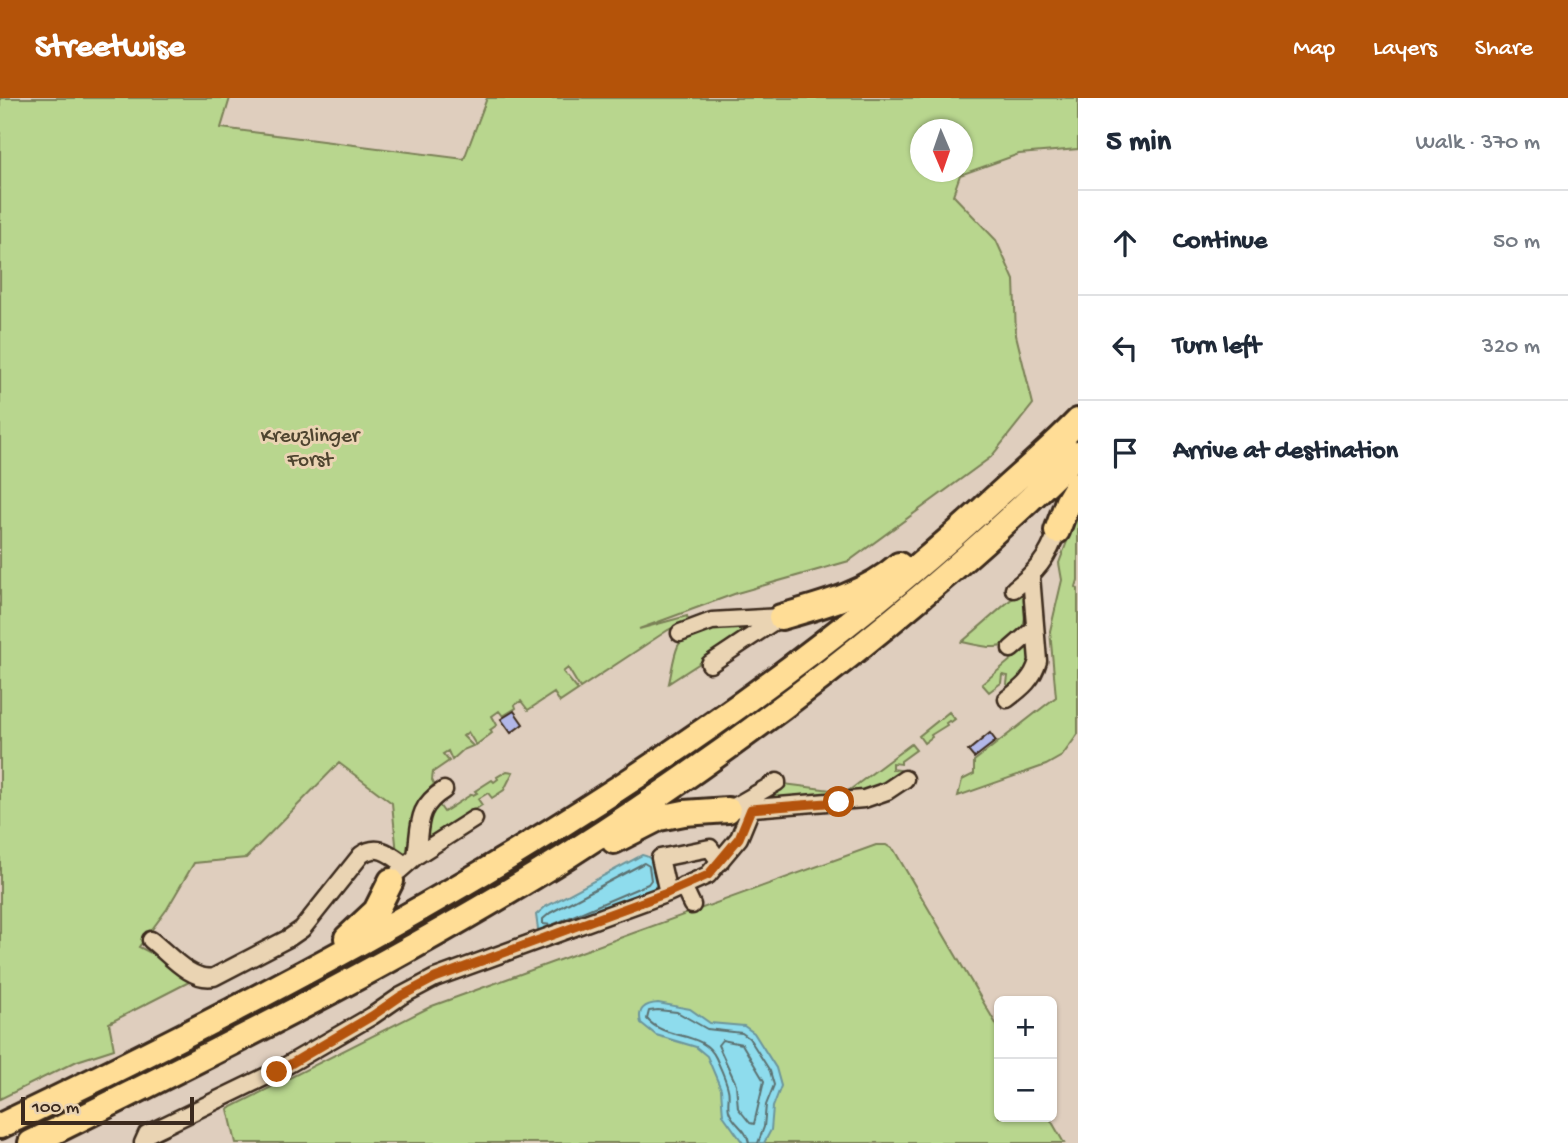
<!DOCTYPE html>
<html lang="en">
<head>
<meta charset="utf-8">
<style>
	:root { --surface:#fff; --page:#f2f2f3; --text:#1f2937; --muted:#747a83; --line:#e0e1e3; --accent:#b45309 }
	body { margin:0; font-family:"Gochi Hand",sans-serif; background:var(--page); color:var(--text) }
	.controls { position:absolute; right:21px; bottom:21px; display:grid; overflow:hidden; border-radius:10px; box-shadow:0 2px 5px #0004 }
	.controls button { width:63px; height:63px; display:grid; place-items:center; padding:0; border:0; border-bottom:2px solid var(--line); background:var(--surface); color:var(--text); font:35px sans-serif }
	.compass { position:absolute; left:910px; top:21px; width:63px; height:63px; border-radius:50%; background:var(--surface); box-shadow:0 2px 5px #0004; rotate:178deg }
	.scale { position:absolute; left:21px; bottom:18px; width:173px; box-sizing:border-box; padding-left:7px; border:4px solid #3b2a1e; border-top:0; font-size:19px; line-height:24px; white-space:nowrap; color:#3b2a1e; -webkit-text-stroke:5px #ead4b3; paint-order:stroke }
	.stop { position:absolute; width:21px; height:21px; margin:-16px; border:5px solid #b45309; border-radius:50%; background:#fff }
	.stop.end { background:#b45309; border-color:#fff; box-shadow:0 2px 7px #0008 }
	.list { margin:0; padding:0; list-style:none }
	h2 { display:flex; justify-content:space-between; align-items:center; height:91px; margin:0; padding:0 28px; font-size:30px }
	h2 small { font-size:23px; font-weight:400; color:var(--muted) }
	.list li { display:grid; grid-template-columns:46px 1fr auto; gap:21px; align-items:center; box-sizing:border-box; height:105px; padding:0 28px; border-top:2px solid var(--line) }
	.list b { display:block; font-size:26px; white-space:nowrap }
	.list em { font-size:23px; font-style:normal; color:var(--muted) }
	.icon { flex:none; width:38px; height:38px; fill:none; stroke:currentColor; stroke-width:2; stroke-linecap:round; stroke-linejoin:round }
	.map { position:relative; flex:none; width:1078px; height:1045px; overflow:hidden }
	header { display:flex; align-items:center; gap:42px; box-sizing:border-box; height:98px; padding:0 35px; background:var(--accent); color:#fff }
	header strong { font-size:33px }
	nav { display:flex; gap:38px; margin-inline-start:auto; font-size:24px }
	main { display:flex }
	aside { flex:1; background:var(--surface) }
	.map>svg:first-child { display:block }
	.green { fill:#b8d68e; stroke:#7a8056; stroke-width:2; fill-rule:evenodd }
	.water { fill:#8edced; stroke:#6d959a; stroke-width:2 }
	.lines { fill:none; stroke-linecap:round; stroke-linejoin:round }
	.shore { stroke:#5c7171; stroke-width:2 }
	.building { fill:#b2b7e8; stroke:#3b2a1e; stroke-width:2 }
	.minor-casing { stroke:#3b2a1e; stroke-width:21 }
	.highway-casing { stroke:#3b2a1e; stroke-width:30 }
	.minor { stroke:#ead4b3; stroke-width:16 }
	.highway { stroke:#ffdd96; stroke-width:24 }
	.route { stroke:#b45309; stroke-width:9 }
	.labels { text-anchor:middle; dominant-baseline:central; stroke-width:6; stroke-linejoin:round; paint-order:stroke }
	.park-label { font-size:21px; fill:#4e442f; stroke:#ead4b3 }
</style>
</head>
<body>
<header>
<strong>Streetwise</strong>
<nav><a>Map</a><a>Layers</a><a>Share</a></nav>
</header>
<main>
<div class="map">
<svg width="1078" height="1045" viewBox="0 0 1078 1045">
	<rect width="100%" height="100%" fill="#dfcebe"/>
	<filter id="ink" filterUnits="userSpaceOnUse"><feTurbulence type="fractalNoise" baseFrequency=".0143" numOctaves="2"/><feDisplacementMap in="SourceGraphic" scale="14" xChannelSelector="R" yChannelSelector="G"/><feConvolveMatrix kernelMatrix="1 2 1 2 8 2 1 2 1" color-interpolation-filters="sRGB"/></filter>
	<g filter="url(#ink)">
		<path class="green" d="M 0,0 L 230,0 L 221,30 L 464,61 L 487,0 L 1078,0 L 1078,51 L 1019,56 L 960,77 L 953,97 L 996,142 L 1014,182 L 1016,237 L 1033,306 L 991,359 L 849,463 L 737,495 L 639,531 L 687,518 L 688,522 L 668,532 L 580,590 L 568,570 L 563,574 L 578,592 L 560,604 L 554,595 L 528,612 L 521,603 L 515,607 L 516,610 L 503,618 L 499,613 L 492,618 L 497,627 L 490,632 L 492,635 L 476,647 L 468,634 L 463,638 L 473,648 L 463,652 L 452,662 L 448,653 L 443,656 L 449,663 L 433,674 L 432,682 L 434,686 L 420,701 L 416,710 L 409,754 L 397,756 L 392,705 L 339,665 L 246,760 L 194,765 L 167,811 L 139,849 L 157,858 L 191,883 L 109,925 L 114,951 L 77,963 L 0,1001 ZM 920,32 L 962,32 L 962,74 L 920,74 Z
			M 1078,414 L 1078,482 L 1076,489 L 1078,491 L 1078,636 L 1062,658 L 1046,667 L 958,698 L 962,682 L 974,676 L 974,663 L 1056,599 L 1050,533 L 1062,482 L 1059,465 Z
			M 1022,492 L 1025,493 C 1027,516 1027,547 995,549 C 985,550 973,546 962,544 Z
			M 755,526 L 748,534 L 669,585 C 672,573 673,559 678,548 C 688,528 735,528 755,526 Z
			M 1029,542 L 1033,568 L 1012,592 L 1007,586 L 1008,578 L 1002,577 L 1001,585 L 989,594 L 982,586 L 1019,555 L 1018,552 Z
			M 949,614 L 955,621 L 951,624 L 949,623 L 946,625 L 947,627 L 931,637 L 932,639 L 924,645 L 919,638 Z
			M 911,646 L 916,652 L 901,663 L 901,666 L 892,665 L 892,671 L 900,672 L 899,680 L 883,691 L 764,706 L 760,700 L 784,686 L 847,694 Z
			M 507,673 L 513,674 L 504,692 L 492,700 L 488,695 L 478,701 L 482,707 L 430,742 L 426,741 L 428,718 L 437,704 L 444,714 L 472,696 L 473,697 L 477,695 L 475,693 L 492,682 L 494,684 L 498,681 L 497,679 Z
			M 876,747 L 886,747 L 894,752 L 999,931 L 999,1019 L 1049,1019 L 1064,1045 L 236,1045 L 228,1011 L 432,908 Z"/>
		<path class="water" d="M 642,757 C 658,760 656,773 658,786 L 652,792 L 545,835 L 538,831 L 536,817 L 545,809 Z
			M 658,905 L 690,911 L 710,925 L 744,928 L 754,935 L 776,970 L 781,988 L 773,1009 L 771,1032 L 764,1045 L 743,1045 L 723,1017 L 721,991 L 707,958 L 696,949 L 656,937 L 641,925 C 637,911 645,906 658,905 Z"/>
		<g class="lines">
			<path class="shore" d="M 644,765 L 649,768 L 651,782 L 648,786 L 552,827 L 543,826 L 543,821 L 550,815 Z
				M 722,942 L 742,946 L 764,983 L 754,1026 L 750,1025 L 738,1010 L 736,986 L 718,947 Z
				M 749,1045 C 747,1031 733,1026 729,1013 C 727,1006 730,998 728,991 C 726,981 720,969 716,960 C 703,932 666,943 647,921 L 649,913 L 658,912 L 677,914 L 707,931 L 742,935 L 749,940 L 770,973 L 774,987 L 766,1007 L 764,1029 L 758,1045"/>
		</g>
		<path class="building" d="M 514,613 L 523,626 L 511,635 L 501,621 Z
			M 990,635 L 996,643 L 974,660 L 968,653 Z"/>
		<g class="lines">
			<g class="minor-casing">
				<path id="minor" d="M 1014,491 C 1035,475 1049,459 1057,433
					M 680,535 L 712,523 L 781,519
					M 1011,551 L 1035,530
					M 710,566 L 779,520
					M 1007,601 C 1022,590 1033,581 1038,563 L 1031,478
					M 734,709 L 777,684
					M 741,711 L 864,701 L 887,693 L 905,681
					M 416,758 C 421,728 415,710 444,692
					M 399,773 L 416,758 L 474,721
					M 683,788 L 692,807
					M 668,795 L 660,760 L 710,750 L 720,764
					M 151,842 C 168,855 191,884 214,879 L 289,840 L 302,831 L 361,757 C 378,745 390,756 405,767
					M 143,1045 L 147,1036 L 277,973 L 372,918 L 401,898 L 435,880 L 668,795 L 708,777 L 739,740 L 751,711"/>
			</g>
			<g class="highway-casing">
				<path id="highway" d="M 1057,433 L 1068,403 L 1078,386
					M 781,519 C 823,507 866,496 899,467
					M 614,743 L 659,720 L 684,715 L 728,712
					M 347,840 L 376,813 L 391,783
					M 0,1028 C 350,860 694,675 983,411 C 1014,382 1048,354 1078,323
					M 31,1045 C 212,956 396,865 567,758 C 751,641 923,508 1078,355"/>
			</g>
			<use href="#minor" class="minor"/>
			<use href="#highway" class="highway"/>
		</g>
	</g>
	<g class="lines" filter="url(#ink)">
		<path class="route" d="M 277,974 L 372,918 L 401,898 L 435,880 L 667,795 L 708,777 L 739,740 L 751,711 L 839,704"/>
	</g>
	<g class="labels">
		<g class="park-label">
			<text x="310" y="339">Kreuzlinger<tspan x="310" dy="24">Forst</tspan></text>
		</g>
	</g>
</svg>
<div class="controls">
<button>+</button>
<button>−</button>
</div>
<svg class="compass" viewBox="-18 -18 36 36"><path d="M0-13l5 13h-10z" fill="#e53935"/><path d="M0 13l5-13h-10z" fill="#747a83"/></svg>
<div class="scale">100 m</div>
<div class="stop" style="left:839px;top:704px"></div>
<div class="stop end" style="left:277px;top:974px"></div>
</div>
<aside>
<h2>5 min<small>Walk · 370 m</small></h2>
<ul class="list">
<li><svg class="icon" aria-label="ahead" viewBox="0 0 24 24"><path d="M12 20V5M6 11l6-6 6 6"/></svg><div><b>Continue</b></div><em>50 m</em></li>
<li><svg class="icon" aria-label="left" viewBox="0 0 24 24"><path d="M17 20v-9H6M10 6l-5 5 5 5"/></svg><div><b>Turn left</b></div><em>320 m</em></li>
<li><svg class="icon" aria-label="arrive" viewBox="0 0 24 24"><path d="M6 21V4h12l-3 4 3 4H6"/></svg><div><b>Arrive at destination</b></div></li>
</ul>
</aside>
</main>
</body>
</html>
